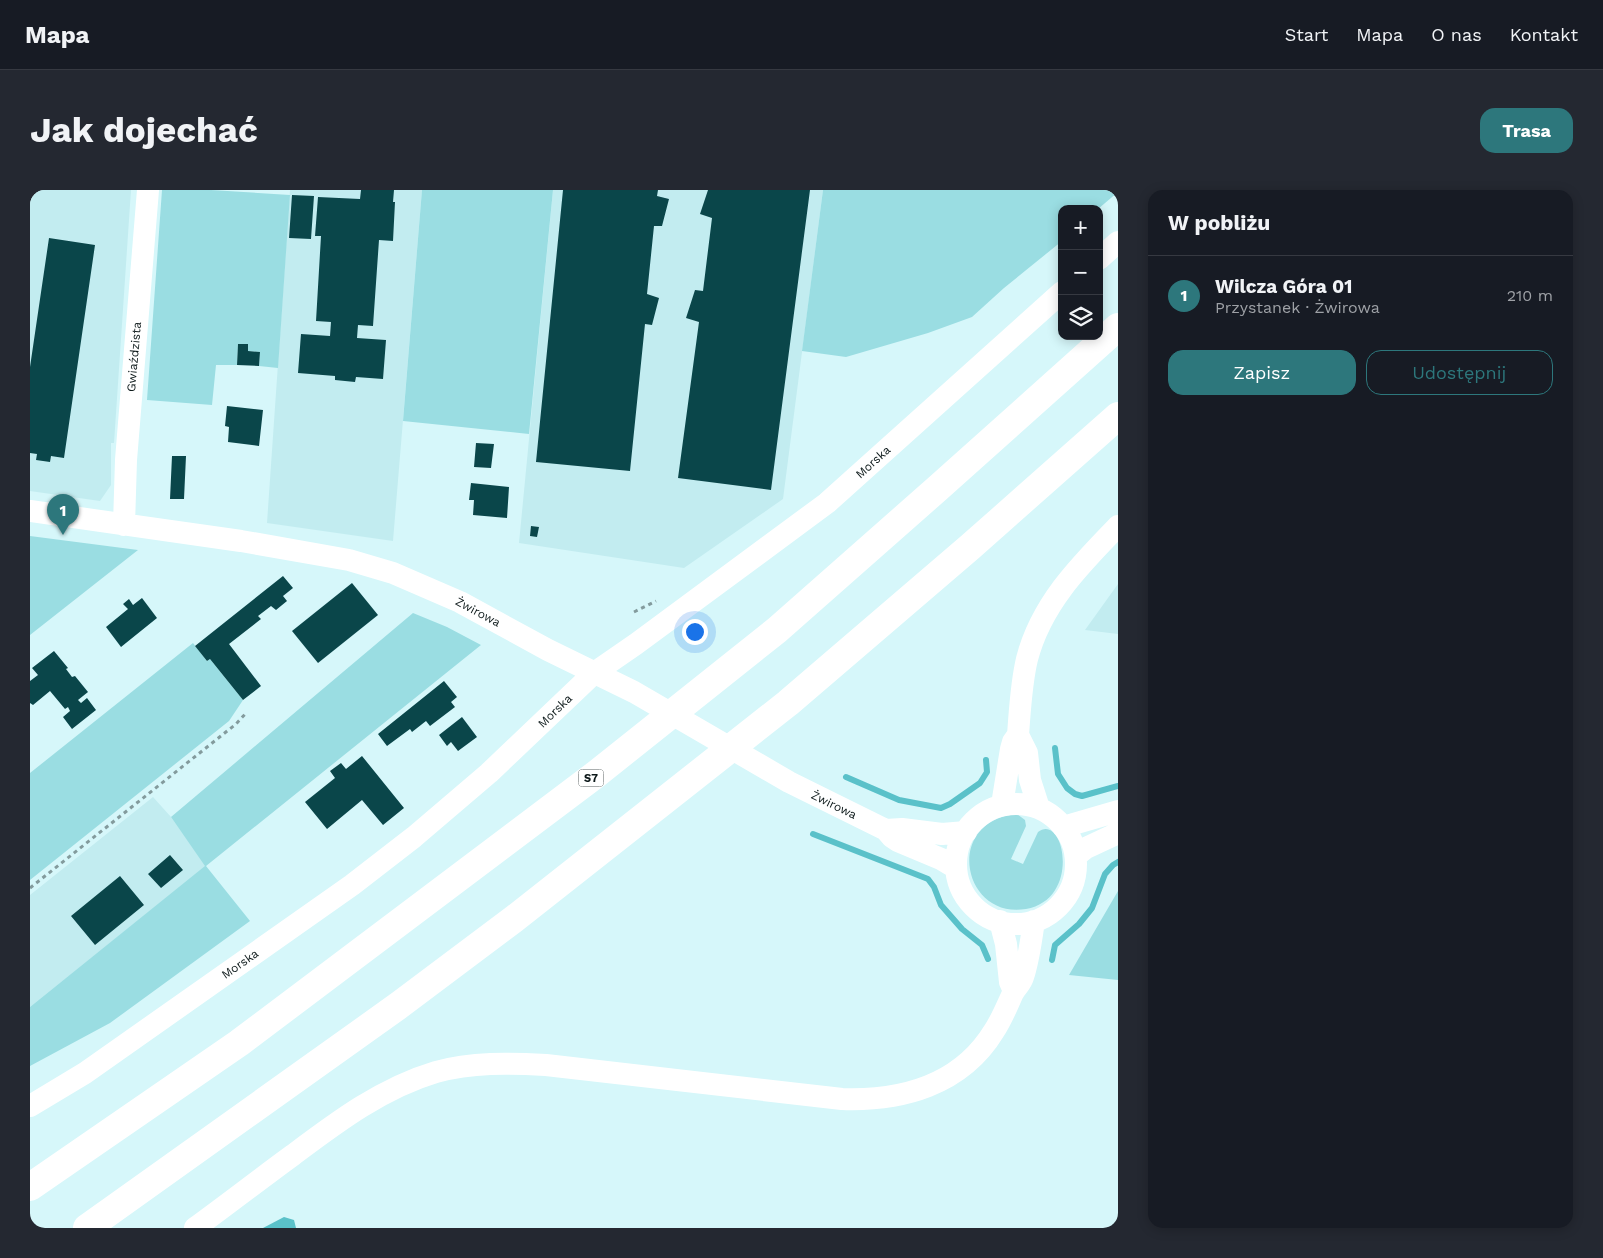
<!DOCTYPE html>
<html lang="pl">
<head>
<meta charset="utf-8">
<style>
	:root { --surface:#171b24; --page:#242831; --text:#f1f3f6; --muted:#9ea1a6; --line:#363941; --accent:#2d777c }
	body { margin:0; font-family:"Work Sans",sans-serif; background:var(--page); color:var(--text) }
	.controls { position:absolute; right:15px; top:15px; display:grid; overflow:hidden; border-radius:10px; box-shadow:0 2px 12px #0003 }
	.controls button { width:45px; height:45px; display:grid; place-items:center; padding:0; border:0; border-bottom:1px solid var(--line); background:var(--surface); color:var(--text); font:25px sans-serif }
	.you { position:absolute; left:664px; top:441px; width:18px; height:18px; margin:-12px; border:4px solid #fff; border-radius:50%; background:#1a73e8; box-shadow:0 0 0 8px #1a73e833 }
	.badge { display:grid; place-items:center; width:32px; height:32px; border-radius:50%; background:var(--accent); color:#fff; font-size:16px; font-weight:700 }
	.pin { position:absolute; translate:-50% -41px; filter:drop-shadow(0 1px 2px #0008) }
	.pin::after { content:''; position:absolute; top:26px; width:18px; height:15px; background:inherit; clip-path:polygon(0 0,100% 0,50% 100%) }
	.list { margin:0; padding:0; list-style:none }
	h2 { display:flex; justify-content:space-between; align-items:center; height:65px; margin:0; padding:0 20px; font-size:21px }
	h2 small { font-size:16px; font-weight:400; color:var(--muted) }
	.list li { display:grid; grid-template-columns:32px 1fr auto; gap:15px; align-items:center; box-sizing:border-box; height:80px; padding:0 20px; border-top:1px solid var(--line) }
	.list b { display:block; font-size:19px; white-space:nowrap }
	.list p { margin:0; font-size:16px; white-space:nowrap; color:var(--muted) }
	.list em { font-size:16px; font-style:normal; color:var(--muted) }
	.actions { display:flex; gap:10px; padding:15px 20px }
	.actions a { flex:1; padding:11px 0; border:1px solid var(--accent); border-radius:15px; text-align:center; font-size:18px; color:var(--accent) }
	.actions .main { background:var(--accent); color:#fff }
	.icon { flex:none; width:28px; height:28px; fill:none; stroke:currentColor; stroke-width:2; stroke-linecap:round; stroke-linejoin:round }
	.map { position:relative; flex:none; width:1088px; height:1038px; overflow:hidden; border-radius:15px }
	header { display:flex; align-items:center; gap:30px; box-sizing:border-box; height:70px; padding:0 25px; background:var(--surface); border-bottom:1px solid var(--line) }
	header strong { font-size:24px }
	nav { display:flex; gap:28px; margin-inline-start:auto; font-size:18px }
	.intro { display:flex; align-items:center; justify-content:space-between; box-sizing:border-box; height:120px; padding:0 30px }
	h1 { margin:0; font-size:35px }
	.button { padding:12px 22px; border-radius:15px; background:var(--accent); color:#fff; font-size:18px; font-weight:700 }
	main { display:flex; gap:30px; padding:0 30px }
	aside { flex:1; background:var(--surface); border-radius:15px; box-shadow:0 2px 12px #0003 }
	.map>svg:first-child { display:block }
	.built { fill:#c2ecf0 }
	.green { fill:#9adde2 }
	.water { fill:#5ac1c9 }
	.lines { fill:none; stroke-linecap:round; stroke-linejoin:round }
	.stream { stroke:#5ac1c9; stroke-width:6 }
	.building { fill:#0a464a }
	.path { stroke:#839b9d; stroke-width:3; stroke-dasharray:4 4; stroke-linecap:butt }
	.minor { stroke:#fff; stroke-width:22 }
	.highway { stroke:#fff; stroke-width:28 }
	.labels { text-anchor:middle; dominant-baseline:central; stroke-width:5; stroke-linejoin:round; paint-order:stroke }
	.shield { fill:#fff; stroke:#565e5f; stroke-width:1 }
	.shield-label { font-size:11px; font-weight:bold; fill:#0d191a }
	.street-label { font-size:12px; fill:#0d191a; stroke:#fff }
</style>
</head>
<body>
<header>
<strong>Mapa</strong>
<nav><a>Start</a><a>Mapa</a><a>O nas</a><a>Kontakt</a></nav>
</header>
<div class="intro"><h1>Jak dojechać</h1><a class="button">Trasa</a></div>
<main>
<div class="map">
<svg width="1088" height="1038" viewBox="0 0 1088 1038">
	<rect width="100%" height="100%" fill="#d6f7fa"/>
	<path class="built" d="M 0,0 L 101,0 L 84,253 L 81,253 L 81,295 L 70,311 L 0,301 Z
		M 260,0 L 392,0 L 363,351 L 237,333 Z
		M 523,0 L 793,0 L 753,309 L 654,378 L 489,353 Z
		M 1088,394 L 1088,444 L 1055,440 Z
		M 123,607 L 141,627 L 176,676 L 0,817 L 0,705 Z"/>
	<path class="green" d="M 132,0 L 181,0 L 260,5 L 248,178 L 229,176 L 230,162 L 218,161 L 218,154 L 208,154 L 207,175 L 186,175 L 182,215 L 117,210 Z
		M 392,0 L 523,0 L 499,244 L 373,231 Z
		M 793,0 L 1088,0 L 1088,2 L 1068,19 L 1032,19 L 1032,51 L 974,98 L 942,127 L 898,143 L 816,167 L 772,161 Z
		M 0,346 L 108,360 L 0,445 Z
		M 383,423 L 417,437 L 451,455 L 176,676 L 220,731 L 80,833 L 0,876 L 0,817 L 175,676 L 141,627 Z
		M 163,453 L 177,471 L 180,469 L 213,510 L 199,531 L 0,690 L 0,583 Z
		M 987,624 L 995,630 L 996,636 L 981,669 L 993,674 L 1008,642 C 1034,622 1052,709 996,719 C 937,729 916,645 972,627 C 976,625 982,625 987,624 Z
		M 1088,701 L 1088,790 L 1039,785 Z"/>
	<path class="water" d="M 254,1027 L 264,1030 L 266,1038 L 233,1038 Z"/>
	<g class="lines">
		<path class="stream" d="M 1025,558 L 1028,584 L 1037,598 L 1045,604 L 1052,606 L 1088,596
			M 816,587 L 869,610 L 911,618 L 920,614 L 950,593 L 957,582 L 956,570
			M 783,644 L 898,689 L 904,697 L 911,715 L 932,739 L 952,755 L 958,769
			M 1022,770 L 1025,755 L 1049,734 L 1062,718 L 1075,684 L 1083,675 L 1088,672"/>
	</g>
	<path class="building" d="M 331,0 L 364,0 L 363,12 L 365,12 L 363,51 L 349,50 L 343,136 L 328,135 L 327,148 L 356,150 L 353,189 L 326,187 L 325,192 L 305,190 L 305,186 L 268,183 L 271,144 L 300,146 L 301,132 L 286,131 L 291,46 L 285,46 L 288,7 L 330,9 Z
		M 533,0 L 628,0 L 627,6 L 639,9 L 632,36 L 624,36 L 617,104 L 629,108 L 622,135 L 615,134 L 600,281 L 506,272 Z
		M 678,0 L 780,0 L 741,300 L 648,288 L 669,132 L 656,128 L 665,100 L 673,101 L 682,28 L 670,24 Z
		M 262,5 L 284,6 L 281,49 L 259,48 Z
		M 19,48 L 65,55 L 34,268 L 21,266 L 20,272 L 6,270 L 7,264 L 0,263 L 0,177 Z
		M 208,154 L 218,154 L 218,161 L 230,162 L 229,176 L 207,175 Z
		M 197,216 L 233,220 L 229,256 L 198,252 L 199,237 L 195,236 Z
		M 446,253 L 464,254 L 461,278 L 444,277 Z
		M 142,266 L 156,266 L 154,309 L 140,309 Z
		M 441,293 L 479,297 L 477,328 L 443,325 L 444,310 L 439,310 Z
		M 501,336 L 509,337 L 507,347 L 500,346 Z
		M 253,386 L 263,398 L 253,406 L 257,411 L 246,420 L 241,416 L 228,426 L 231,429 L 199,454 L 231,496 L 213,510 L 180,469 L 177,471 L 165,456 Z
		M 322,393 L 348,425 L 288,473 L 262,441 Z
		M 112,408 L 127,428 L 91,457 L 76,437 L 98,419 L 93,414 L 99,409 L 103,415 Z
		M 24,461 L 38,478 L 36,479 L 42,487 L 45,486 L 58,502 L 48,510 L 51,513 L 57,508 L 66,520 L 42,539 L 33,527 L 40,521 L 38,517 L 35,519 L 20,501 L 3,515 L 0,513 L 0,491 L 8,485 L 2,478 Z
		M 414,491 L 427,507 L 421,512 L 425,517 L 400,536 L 396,531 L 382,542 L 380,539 L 357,556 L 348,544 Z
		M 432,527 L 447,547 L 428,561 L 421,552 L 417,556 L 409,545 Z
		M 332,566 L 374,618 L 353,635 L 332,610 L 297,639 L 275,612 L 305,588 L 300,581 L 311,573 L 316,579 Z
		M 140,665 L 153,680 L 131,698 L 118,684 Z
		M 90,686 L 114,715 L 65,755 L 41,726 Z"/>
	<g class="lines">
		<path class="path" d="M 604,422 L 626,411
			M 0,698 L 206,534 L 217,522"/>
		<path class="minor" d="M 1069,69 L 1088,52
			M 0,321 L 211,351 L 319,370 L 363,383 L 430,412 L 518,460 L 604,502 L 759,592 L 856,640 L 862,647 L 868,651 L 911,669 L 926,678
			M 94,335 L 96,270 L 118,0
			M 988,545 L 997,563 L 1000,590 L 1009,618
			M926 674a60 60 0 1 1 120 0a60 60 0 1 1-120 0Z
			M 972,615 L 981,559 L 983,552 L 988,545 C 990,520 991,494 997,469 C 1011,414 1050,375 1088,336
			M 1033,637 L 1088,621
			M 856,640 L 872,639 L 912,644 L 936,642
			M 1046,666 L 1056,658 L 1088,643
			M 970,731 L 976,754 L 980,792 L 984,801
			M 0,916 L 55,883 L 322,695 L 384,647 L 459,583 L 564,483 L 606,454 L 797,313 L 1032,102
			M 165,1038 C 198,1014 230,989 263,965 C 307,932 352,898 406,882 C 442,872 479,873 516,875 L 812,909 C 872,911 931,895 964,841 C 972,829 977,816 983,803 C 986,797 991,794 993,787 C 999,769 1001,750 1004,731"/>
		<path class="highway" d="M 0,997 L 209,853 L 565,585 L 747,440 L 908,298 L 1088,137
			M 57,1038 L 368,816 L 484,729 L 758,513 L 940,357 L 1088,226"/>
	</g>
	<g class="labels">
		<rect class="shield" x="548.5" y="579.5" width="25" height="17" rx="4"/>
		<g class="shield-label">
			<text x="561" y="588">S7</text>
		</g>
		<g class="street-label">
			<text transform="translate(104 167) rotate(-85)">Gwiaździsta</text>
			<text transform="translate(843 272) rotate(-42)">Morska</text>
			<text transform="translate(448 422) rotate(28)">Żwirowa</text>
			<text transform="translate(525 521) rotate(-44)">Morska</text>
			<text transform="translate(804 615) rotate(26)">Żwirowa</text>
			<text transform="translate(210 774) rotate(-35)">Morska</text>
		</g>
	</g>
</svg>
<div class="controls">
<button>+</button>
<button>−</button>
<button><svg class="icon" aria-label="layers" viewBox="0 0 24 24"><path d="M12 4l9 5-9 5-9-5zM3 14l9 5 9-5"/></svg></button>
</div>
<div class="you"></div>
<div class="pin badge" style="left:33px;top:345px">1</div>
</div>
<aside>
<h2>W pobliżu<small></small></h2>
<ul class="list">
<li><span class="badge">1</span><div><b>Wilcza Góra 01</b><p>Przystanek · Żwirowa</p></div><em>210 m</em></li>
</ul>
<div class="actions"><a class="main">Zapisz</a><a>Udostępnij</a></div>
</aside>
</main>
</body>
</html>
